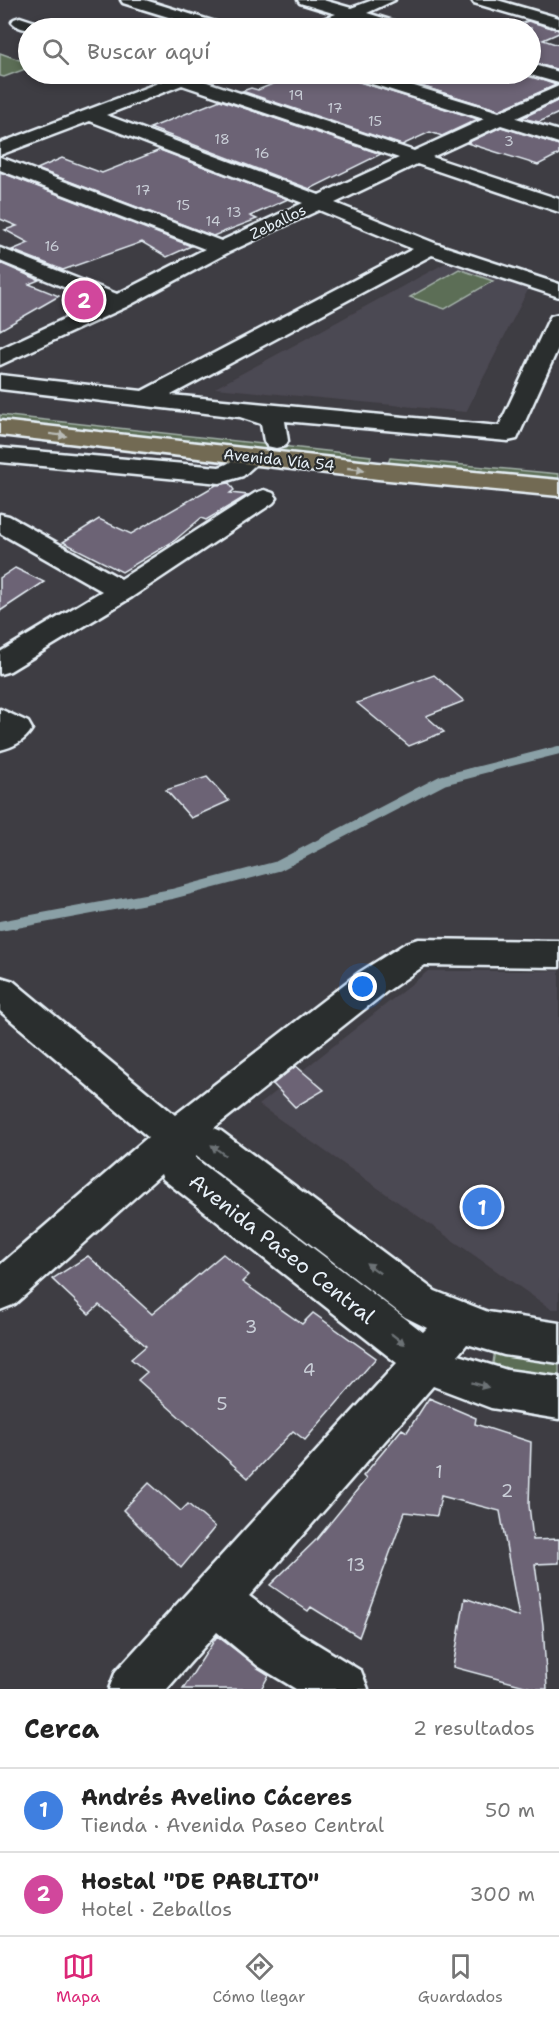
<!DOCTYPE html>
<html lang="es">
<head>
<meta charset="utf-8">
<style>
	:root { --surface:#fff; --page:#f2f2f2; --text:#222; --muted:#767676; --line:#e0e0e0; --accent:#db2777 }
	body { margin:0; font-family:"Shantell Sans",sans-serif; background:var(--page); color:var(--text) }
	.you { position:absolute; left:363px; top:987px; width:21px; height:21px; margin:-15px; border:4px solid #fff; border-radius:50%; background:#1a73e8; box-shadow:0 0 0 9px #1a73e833 }
	.badge { display:grid; place-items:center; width:39px; height:39px; border-radius:50%; background:var(--accent); color:#fff; font-size:20px; font-weight:700 }
	.pin { position:absolute; translate:-50% -50%; border:3px solid #fff; box-shadow:0 2px 6px #0006 }
	.list { margin:0; padding:0; list-style:none }
	h2 { display:flex; justify-content:space-between; align-items:center; height:78px; margin:0; padding:0 24px; font-size:26px }
	h2 small { font-size:20px; font-weight:400; color:var(--muted) }
	.list li { display:grid; grid-template-columns:39px 1fr auto; gap:18px; align-items:center; box-sizing:border-box; height:84px; padding:0 24px; border-top:2px solid var(--line) }
	.list b { display:block; font-size:22px; white-space:nowrap }
	.list p { margin:0; font-size:20px; white-space:nowrap; color:var(--muted) }
	.list em { font-size:20px; font-style:normal; color:var(--muted) }
	.icon { flex:none; width:33px; height:33px; fill:none; stroke:currentColor; stroke-width:2; stroke-linecap:round; stroke-linejoin:round }
	.map { position:relative; flex:none; width:559px; height:1689px; overflow:hidden }
	.search { position:absolute; background:var(--surface); box-shadow:0 3px 9px #0003; left:18px; right:18px; top:18px; height:66px; display:flex; align-items:center; gap:15px; box-sizing:border-box; padding:0 21px; border-radius:33px; color:var(--muted); font-size:22px }
	.sheet { height:246px; background:var(--surface) }
	nav { display:flex; justify-content:space-around; align-items:center; box-sizing:border-box; height:84px; border-top:2px solid var(--line); background:var(--surface); font-size:16px; color:var(--muted) }
	nav a { display:grid; justify-items:center; gap:3px }
	nav .on { color:var(--accent) }
	.map>svg:first-child { display:block }
	.built { fill:#4c4852 }
	.green { fill:#5c6e57; stroke:#a2b0a8; stroke-width:1.5 }
	.lines { fill:none; stroke-linecap:round; stroke-linejoin:round }
	.stream-far1 { stroke:#8aa0a6; stroke-width:8 }
	.stream { stroke:#8aa0a6; stroke-width:10 }
	.building { fill:#6c6374; stroke:#e8f1f8; stroke-width:1.5 }
	.minor-casing { stroke:#e8f1f8; stroke-width:5 }
	.major-casing { stroke:#e8f1f8; stroke-width:5 }
	.minor { fill:#2a2d2e; fill-rule:evenodd }
	.major { fill:#726b52; fill-rule:evenodd }
	.oneway { fill:#b9bbb6 }
	.oneway2 { fill:#6c7275 }
	.labels { text-anchor:middle; dominant-baseline:central; stroke-width:4.5; stroke-linejoin:round; paint-order:stroke }
	.far-number-label { font-size:14px; fill:#c9ced7 }
	.far-street-label { font-size:15px; fill:#e8f1f8; stroke:#2a2d2e }
	.near-number-label { font-size:18px; fill:#c9ced7 }
	.near-street-label { font-size:21px; fill:#e8f1f8; stroke:#2a2d2e }
</style>
</head>
<body>
<div class="map">
<svg width="559" height="1689" viewBox="0 0 559 1689">
	<rect width="100%" height="100%" fill="#3e3d43"/>
	<filter id="ink" filterUnits="userSpaceOnUse"><feTurbulence type="fractalNoise" baseFrequency=".0167" numOctaves="2"/><feDisplacementMap in="SourceGraphic" scale="12" xChannelSelector="R" yChannelSelector="G"/><feConvolveMatrix kernelMatrix="1 2 1 2 8 2 1 2 1" color-interpolation-filters="sRGB"/></filter>
	<g filter="url(#ink)">
		<path class="built" d="M 451,260 L 530,286 L 466,412 L 215,388 Z
			M 428,971 L 559,971 L 559,1309 L 551,1309 L 259,1105 Z"/>
		<path class="green" d="M 0,53 L 28,63 L 28,68 L 4,77 L 0,76 Z
			M 459,269 L 493,281 L 445,309 L 410,297 Z
			M 0,415 L 371,456 L 369,464 L 0,421 Z
			M 390,458 L 559,474 L 559,482 L 387,466 Z
			M 194,1149 L 420,1321 L 418,1327 L 412,1327 L 188,1153 Z
			M 495,1350 L 559,1361 L 559,1380 L 492,1370 Z"/>
		<g class="lines">
			<path class="stream-far1" d="M 468,773 L 559,750"/>
			<path class="stream" d="M 0,926 L 172,894 L 278,866 L 443,780 L 474,772"/>
		</g>
		<path class="building" d="M 528,21 L 559,30 L 559,33 L 543,40 L 559,45 L 559,70 L 531,62 L 531,28 L 509,28 Z
			M 297,74 L 312,76 L 334,74 L 478,119 L 442,136 L 430,132 L 402,145 L 242,91 L 251,88 L 258,90 Z
			M 382,74 L 525,74 L 556,85 L 499,110 Z
			M 220,100 L 381,154 L 310,189 L 150,128 Z
			M 559,100 L 559,113 L 539,122 L 522,118 Z
			M 501,127 L 559,145 L 559,154 L 538,165 L 467,143 Z
			M 160,150 L 288,199 L 250,216 L 257,219 L 213,236 L 37,169 L 62,158 L 102,173 Z
			M 0,172 L 191,246 L 167,257 L 142,242 L 63,270 L 12,250 L 29,243 L 5,230 L 17,226 L 0,219 Z
			M 0,263 L 39,280 L 29,284 L 59,296 L 0,330 Z
			M 229,483 L 234,490 L 230,493 L 248,495 L 206,520 L 201,518 L 174,541 L 122,572 L 63,542 L 99,519 L 131,534 L 216,485 Z
			M 15,568 L 44,582 L 0,611 L 0,578 Z
			M 434,675 L 464,701 L 426,716 L 444,732 L 409,746 L 357,703 Z
			M 207,777 L 229,801 L 191,818 L 166,790 Z
			M 296,1066 L 324,1090 L 295,1107 L 273,1084 Z
			M 223,1254 L 249,1275 L 242,1282 L 302,1324 L 313,1313 L 376,1358 L 305,1440 L 293,1431 L 248,1478 L 138,1380 L 147,1372 L 131,1359 L 146,1346 L 99,1305 L 89,1314 L 52,1279 L 88,1256 L 152,1314 Z
			M 429,1398 L 476,1418 L 475,1424 L 531,1442 L 529,1505 L 533,1540 L 559,1539 L 559,1563 L 535,1564 L 543,1625 L 547,1689 L 536,1689 L 453,1667 L 465,1598 L 519,1617 L 500,1511 L 441,1496 L 437,1516 L 405,1512 L 359,1637 L 311,1607 L 308,1611 L 270,1585 L 317,1539 L 366,1479 L 363,1476 L 402,1429 L 407,1432 Z
			M 149,1483 L 181,1511 L 188,1504 L 215,1527 L 181,1568 L 123,1510 Z
			M 217,1636 L 269,1675 L 261,1689 L 183,1689 Z"/>
		<g class="lines">
			<g class="minor-casing">
				<path id="minor" d="M 121,0 L 145,0 L 225,25 L 227,28 L 204,28 L 123,3 Z
					M 298,0 L 323,0 L 351,8 L 373,0 L 395,0 L 367,13 L 406,25 L 408,28 L 385,28 L 352,19 L 326,28 L 305,28 L 307,25 L 336,14 L 300,3 Z
					M 472,0 L 497,0 L 559,18 L 559,28 L 474,3 Z
					M 20,17 L 44,25 L 46,28 C 34,29 21,32 12,22 L 14,19 Z
					M 530,64 L 559,72 L 559,83 L 527,74 L 530,74 Z
					M 158,74 L 198,74 L 198,79 L 414,151 L 484,119 L 353,78 L 351,74 L 375,74 L 499,112 L 559,86 L 559,98 L 516,118 L 559,131 L 559,143 L 501,125 L 432,157 L 559,199 L 559,212 L 417,164 L 335,203 L 437,244 L 559,284 L 559,297 L 432,255 L 171,395 L 499,426 L 548,321 L 551,316 L 559,314 L 559,346 L 517,439 L 508,441 L 285,421 L 288,441 L 285,446 L 276,448 L 267,446 L 264,441 L 261,424 L 240,417 L 0,389 L 0,375 L 142,391 L 413,249 L 319,210 L 229,252 L 126,307 L 0,365 L 0,349 L 100,302 L 0,261 L 0,248 L 117,294 L 205,249 L 0,170 L 0,157 L 221,241 L 303,203 L 90,121 L 0,155 L 0,143 L 166,80 ZM 182,85 L 399,158 L 319,195 L 106,115 Z
					M 0,448 L 219,467 C 236,463 240,447 260,452 L 264,457 L 243,476 L 220,483 L 0,462 Z
					M 264,490 L 273,493 L 277,498 L 273,503 L 132,597 L 10,671 L 0,674 L 0,652 L 102,591 L 0,533 L 0,514 L 9,516 L 121,579 L 255,493 Z
					M 0,709 L 28,722 L 32,729 C 25,741 13,747 0,750 Z
					M 418,939 L 559,941 L 559,967 L 425,965 L 386,992 L 214,1128 L 221,1131 L 435,1291 L 488,1312 L 559,1323 L 559,1363 L 504,1355 L 467,1344 L 458,1355 L 507,1370 L 559,1377 L 559,1419 L 491,1408 L 433,1386 L 249,1596 L 294,1630 L 361,1671 L 368,1689 L 296,1689 L 258,1666 L 217,1632 L 167,1689 L 109,1689 L 116,1671 L 397,1363 L 163,1179 L 161,1174 L 15,1304 L 0,1310 L 0,1265 L 148,1137 L 0,1011 L 0,977 L 13,981 L 175,1115 L 360,972 L 406,943 ZM 196,1156 L 405,1317 L 427,1328 L 423,1332 L 196,1159 Z"/>
			</g>
			<g class="major-casing">
				<path id="major" d="M 0,421 L 378,463 L 559,480 L 559,496 L 378,479 L 0,435 Z"/>
			</g>
			<use href="#minor" class="minor"/>
			<use href="#major" class="major"/>
		</g>
		<defs><path id="oneway-solid" d="M-6-.8H1V-3.2L6.5 0L1 3.2V.8H-6Z" transform="scale(1.5)"/></defs>
		<g class="oneway">
			<use href="#oneway-solid" transform="translate(58 435) rotate(7)"/>
			<use href="#oneway-solid" transform="translate(356 469) rotate(6)"/>
		</g>
		<g class="oneway2">
			<use href="#oneway-solid" transform="translate(218 1150) rotate(-143)"/>
			<use href="#oneway-solid" transform="translate(373 1268) rotate(-143)"/>
			<use href="#oneway-solid" transform="translate(398 1339) rotate(38)"/>
			<use href="#oneway-solid" transform="translate(480 1385) rotate(17)"/>
		</g>
	</g>
	<g class="labels">
		<g class="far-number-label">
			<text x="296" y="95">19</text>
			<text x="335" y="108">17</text>
			<text x="375" y="121">15</text>
			<text x="222" y="139">18</text>
			<text x="509" y="141">3</text>
			<text x="262" y="153">16</text>
			<text x="143" y="190">17</text>
			<text x="183" y="205">15</text>
			<text x="234" y="212">13</text>
			<text x="213" y="221">14</text>
			<text x="52" y="246">16</text>
		</g>
		<g class="far-street-label">
			<text transform="translate(278 222) rotate(-26)">Zeballos</text>
			<text transform="translate(279 460) rotate(6)">Avenida Vía 54</text>
		</g>
		<g class="near-number-label">
			<text x="251" y="1327">3</text>
			<text x="309" y="1370">4</text>
			<text x="222" y="1404">5</text>
			<text x="439" y="1472">1</text>
			<text x="507" y="1491">2</text>
			<text x="356" y="1565">13</text>
		</g>
		<g class="near-street-label">
			<text transform="translate(282 1249) rotate(38)">Avenida Paseo Central</text>
		</g>
	</g>
</svg>
<div class="you"></div>
<div class="pin badge" style="left:482px;top:1207px;background:#3f7fe0">1</div>
<div class="pin badge" style="left:84px;top:300px;background:#d1479c">2</div>
<div class="search"><svg class="icon" aria-label="search" viewBox="0 0 24 24"><circle cx="10" cy="10" r="6"/><path d="M15 15l6 6"/></svg>Buscar aquí</div>
</div>
<section class="sheet">
<h2>Cerca<small>2 resultados</small></h2>
<ul class="list">
<li><span class="badge" style="background:#3f7fe0">1</span><div><b>Andrés Avelino Cáceres</b><p>Tienda · Avenida Paseo Central</p></div><em>50 m</em></li>
<li><span class="badge" style="background:#d1479c">2</span><div><b>Hostal &quot;DE PABLITO&quot;</b><p>Hotel · Zeballos</p></div><em>300 m</em></li>
</ul>
</section>
<nav>
<a class="on"><svg class="icon" aria-label="map" viewBox="0 0 24 24"><path d="M3 6l6-2 6 2 6-2v14l-6 2-6-2-6 2zM9 4v14M15 6v14"/></svg>Mapa</a>
<a><svg class="icon" aria-label="directions" viewBox="0 0 24 24"><path d="M12 3l9 9-9 9-9-9zM9 14v-3h6M13 9l2 2-2 2"/></svg>Cómo llegar</a>
<a><svg class="icon" aria-label="saved" viewBox="0 0 24 24"><path d="M7 4h10v16l-5-4-5 4z"/></svg>Guardados</a>
</nav>
</body>
</html>
